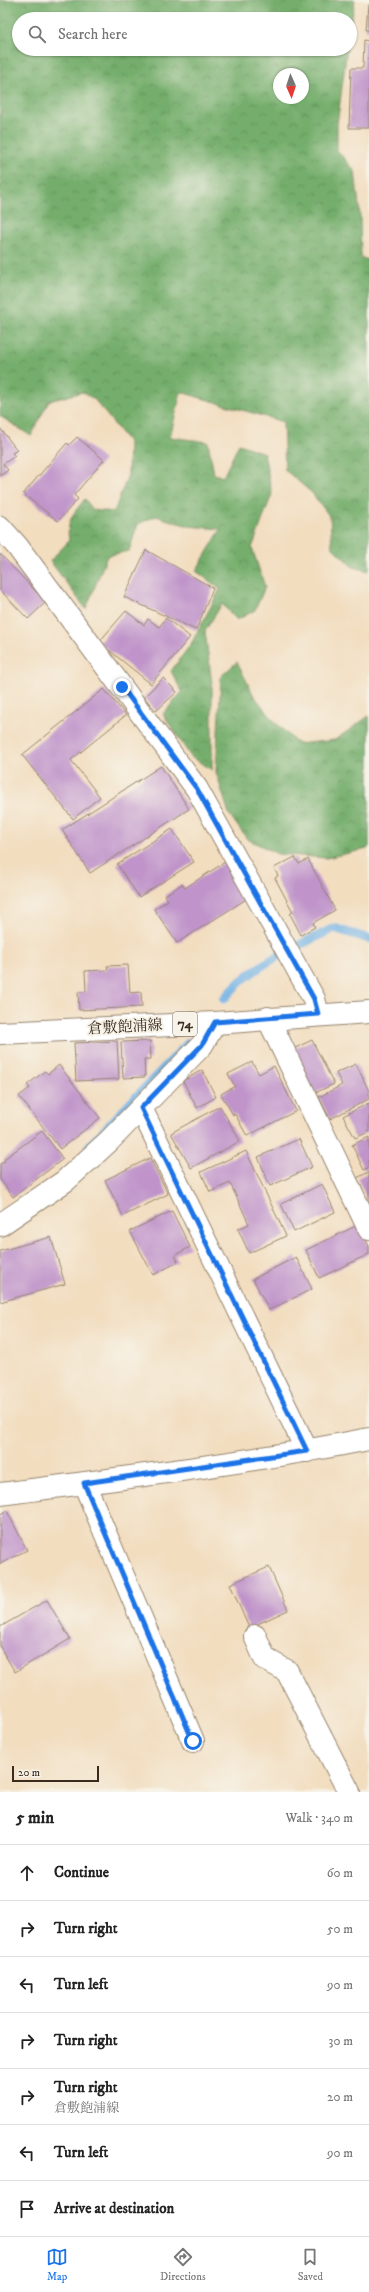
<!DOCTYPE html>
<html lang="en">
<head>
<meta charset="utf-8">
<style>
	:root { --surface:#fff; --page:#f6f6f6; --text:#222; --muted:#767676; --line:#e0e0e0; --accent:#1a73e8 }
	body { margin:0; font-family:"IM FELL DW Pica","Noto Serif JP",serif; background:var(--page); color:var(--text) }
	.compass { position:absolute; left:273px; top:68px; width:36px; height:36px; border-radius:50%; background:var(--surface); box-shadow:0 1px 3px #0004; rotate:177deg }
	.scale { position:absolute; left:12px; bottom:10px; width:87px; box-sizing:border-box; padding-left:4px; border:2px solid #3b2a1e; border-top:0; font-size:11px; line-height:14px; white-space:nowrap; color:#3b2a1e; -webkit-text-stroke:3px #f7f3e8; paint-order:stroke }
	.stop { position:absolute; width:12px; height:12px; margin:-9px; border:3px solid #1a73e8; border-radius:50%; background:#fff }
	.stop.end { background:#1a73e8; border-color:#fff; box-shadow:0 1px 4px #0008 }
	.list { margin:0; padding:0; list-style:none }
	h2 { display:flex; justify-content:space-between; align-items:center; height:52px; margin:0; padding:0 16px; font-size:17px }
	h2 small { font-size:13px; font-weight:400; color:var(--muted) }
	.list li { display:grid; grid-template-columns:26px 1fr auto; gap:12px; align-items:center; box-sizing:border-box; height:56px; padding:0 16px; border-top:1px solid var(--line) }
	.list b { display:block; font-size:15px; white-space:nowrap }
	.list p { margin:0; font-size:13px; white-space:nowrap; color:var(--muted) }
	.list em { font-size:13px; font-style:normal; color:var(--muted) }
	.icon { flex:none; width:22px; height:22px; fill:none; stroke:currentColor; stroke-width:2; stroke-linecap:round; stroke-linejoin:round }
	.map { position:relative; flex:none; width:369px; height:1792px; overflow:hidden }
	.search { position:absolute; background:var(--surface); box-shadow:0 1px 3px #0004; left:12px; right:12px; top:12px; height:44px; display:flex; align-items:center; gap:10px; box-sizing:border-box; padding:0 14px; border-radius:22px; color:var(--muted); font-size:15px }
	.sheet { height:444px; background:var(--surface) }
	nav { display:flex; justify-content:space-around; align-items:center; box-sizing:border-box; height:56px; border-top:1px solid var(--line); background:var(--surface); font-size:11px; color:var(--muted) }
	nav a { display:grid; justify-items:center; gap:2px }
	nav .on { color:var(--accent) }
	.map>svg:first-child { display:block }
	.forest { fill:url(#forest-crowns); stroke:#586c45; fill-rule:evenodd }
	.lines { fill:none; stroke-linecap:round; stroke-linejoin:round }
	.stream { stroke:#70b0e4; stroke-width:9 }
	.building { fill:#c094ca }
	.minor-casing { stroke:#96846e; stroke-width:24 }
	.primary-casing { stroke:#96846e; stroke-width:24 }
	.minor { stroke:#fff; stroke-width:22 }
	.primary { stroke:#fff; stroke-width:22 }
	.route { stroke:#1a73e8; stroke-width:5 }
	.labels { text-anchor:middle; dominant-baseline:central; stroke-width:4; stroke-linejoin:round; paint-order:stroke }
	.shield { fill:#f7f3e8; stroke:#73665b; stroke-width:1 }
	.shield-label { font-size:14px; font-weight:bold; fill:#3b2a1e }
	.street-label { font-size:15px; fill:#3b2a1e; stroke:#f7f3e8 }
</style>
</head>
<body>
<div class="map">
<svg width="369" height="1792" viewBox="0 0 369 1792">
	<defs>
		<pattern id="forest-crowns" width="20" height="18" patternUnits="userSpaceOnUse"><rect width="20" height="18" fill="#75ae6c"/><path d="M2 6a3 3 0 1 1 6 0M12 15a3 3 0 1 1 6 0" fill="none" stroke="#618e58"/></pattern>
	</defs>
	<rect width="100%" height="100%" fill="#f7f3e8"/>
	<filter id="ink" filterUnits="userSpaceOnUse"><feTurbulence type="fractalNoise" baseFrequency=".025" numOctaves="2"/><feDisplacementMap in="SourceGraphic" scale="8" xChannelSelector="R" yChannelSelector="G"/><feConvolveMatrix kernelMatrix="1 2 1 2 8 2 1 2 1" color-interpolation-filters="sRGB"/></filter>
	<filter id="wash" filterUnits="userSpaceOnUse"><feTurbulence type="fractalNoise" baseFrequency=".012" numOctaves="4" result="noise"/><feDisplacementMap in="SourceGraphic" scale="16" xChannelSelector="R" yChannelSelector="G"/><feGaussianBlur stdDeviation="0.9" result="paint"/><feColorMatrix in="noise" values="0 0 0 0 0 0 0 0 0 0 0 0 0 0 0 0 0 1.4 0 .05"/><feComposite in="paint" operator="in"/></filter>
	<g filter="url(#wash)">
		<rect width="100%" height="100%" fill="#f2ddbf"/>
		<path class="forest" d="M 0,0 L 355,0 L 350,30 L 350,19 L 19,19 L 19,49 L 347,49 L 337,125 L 337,150 L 355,171 L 360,215 L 361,258 L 369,260 L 369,571 L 353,567 L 332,547 L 330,517 L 312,493 L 285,470 L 283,422 L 181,392 L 170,437 L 208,442 L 214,474 L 223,477 L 239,444 L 264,453 L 272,494 L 252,548 L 265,587 L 255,610 L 237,620 L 222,604 L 205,631 L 212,684 L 212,770 L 191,757 L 163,714 L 182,692 L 171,671 L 191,644 L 220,589 L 196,571 L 221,529 L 188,526 L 156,516 L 138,524 L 129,551 L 107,556 L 86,609 L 50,561 L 69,541 C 66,521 73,514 85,499 L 93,510 L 114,512 L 128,475 L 129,443 L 95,400 L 83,392 L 49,401 L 31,436 L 0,416 ZM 279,74 L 303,74 L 303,98 L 279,98 Z
			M 237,662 L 254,696 L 276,723 L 298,744 L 335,740 L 369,716 L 369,847 L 367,849 L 326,858 L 278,854 L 247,839 L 229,814 L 216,772 L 221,676 Z"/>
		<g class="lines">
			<path class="stream" d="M 224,999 C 250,965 297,947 334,928 L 369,939
				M 88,1147 L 188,1043"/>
		</g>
		<g id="blocks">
			<path class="building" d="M 368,5 L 369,5 L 369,30 L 366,30 Z
				M 364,40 L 369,41 L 369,128 L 349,128 L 351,68 L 363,68 Z
				M 0,428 L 17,450 L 12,453 L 15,456 L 3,464 L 8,470 L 0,476 Z
				M 77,437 L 104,460 L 74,495 L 78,499 L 58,521 L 23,494 L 67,443 L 69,445 Z
				M 146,550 L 213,588 L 196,630 L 124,597 Z
				M 0,554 L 46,602 L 28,619 L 0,590 Z
				M 126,611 L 144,625 L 148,619 L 159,627 L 166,618 L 190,637 L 151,684 L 99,642 Z
				M 163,678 L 177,692 L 156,711 L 144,697 Z
				M 104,689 L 126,715 L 71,760 L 100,797 L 73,819 L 22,755 Z
				M 161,766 L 189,809 L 90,873 L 62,830 Z
				M 172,829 L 194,862 L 139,897 L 117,864 Z
				M 295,857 L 299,864 L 308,859 L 335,910 L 313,923 L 315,927 L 301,935 L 290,914 L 293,912 L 275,878 L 278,876 L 274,868 Z
				M 225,862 L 248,898 L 177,943 L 154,909 L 168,900 L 165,895 L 182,884 L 185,888 Z
				M 128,965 L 130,993 L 141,992 L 142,1007 L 79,1010 L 78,992 L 86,992 L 85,971 L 108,970 L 107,966 Z
				M 312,1040 L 334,1084 L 313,1094 L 291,1050 Z
				M 117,1041 L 119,1079 L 76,1081 L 74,1043 Z
				M 150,1041 L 151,1059 L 144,1059 L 145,1077 L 123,1078 L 121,1042 Z
				M 252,1062 L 259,1074 L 274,1066 L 296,1111 L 247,1136 L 235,1114 L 233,1115 L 221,1094 L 235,1086 L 228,1074 Z
				M 356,1064 L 369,1091 L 369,1099 L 330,1119 L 319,1097 L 342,1085 L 336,1073 Z
				M 59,1065 L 100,1118 L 60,1149 L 19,1096 L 30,1088 L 27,1085 L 45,1071 L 48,1074 Z
				M 202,1070 L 216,1097 L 197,1108 L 183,1081 Z
				M 369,1103 L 369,1132 L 355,1138 L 343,1116 Z
				M 220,1106 L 240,1141 L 191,1168 L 171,1133 Z
				M 42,1131 L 63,1159 L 13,1197 L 0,1179 L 0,1164 L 5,1161 L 4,1159 Z
				M 369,1137 L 369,1167 L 364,1170 L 352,1145 Z
				M 299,1139 L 312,1167 L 270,1186 L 258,1157 Z
				M 246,1151 L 286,1236 L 249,1253 L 238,1229 L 249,1224 L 230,1183 L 210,1192 L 201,1172 Z
				M 150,1158 L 168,1194 L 123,1216 L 105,1180 Z
				M 369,1172 L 369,1203 L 357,1178 Z
				M 322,1184 L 335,1212 L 294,1232 L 281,1204 Z
				M 172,1211 L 190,1247 L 175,1255 L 178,1262 L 153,1275 L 130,1231 Z
				M 358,1225 L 369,1246 L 369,1254 L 319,1278 L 306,1250 Z
				M 51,1237 L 65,1284 L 0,1302 L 0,1251 Z
				M 296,1257 L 312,1289 L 269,1310 L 253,1279 Z
				M 7,1511 L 27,1550 L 0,1564 L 0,1514 Z
				M 269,1567 L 288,1610 L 249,1628 L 230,1584 Z
				M 47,1600 L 70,1639 L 15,1672 L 0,1647 L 0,1627 Z"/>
		</g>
	</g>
	<g filter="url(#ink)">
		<use href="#blocks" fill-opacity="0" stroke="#96846e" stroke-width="1"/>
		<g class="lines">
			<g class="minor-casing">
				<path id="minor" d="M 0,527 L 17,546 L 197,789 L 314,999 L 318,1014
					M 268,1018 L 369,1229
					M 141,1108 L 307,1451
					M 0,1225 L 65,1181 L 109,1141 L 202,1045 L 215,1023
					M 84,1483 L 193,1741
					M 0,1494 C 123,1478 247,1463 369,1439
					M 255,1636 L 265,1659 L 287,1671 L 349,1792"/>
			</g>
			<g class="primary-casing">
				<path id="primary" d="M 0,1033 L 215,1023 L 369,1012"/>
			</g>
			<use href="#minor" class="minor"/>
			<use href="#primary" class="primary"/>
		</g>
	</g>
	<g class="lines" filter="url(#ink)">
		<path class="route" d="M 122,687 L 197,789 L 314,999 L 318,1014 L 215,1022 L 202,1045 L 141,1108 L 307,1451 L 84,1483 L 193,1741"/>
	</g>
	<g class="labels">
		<rect class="shield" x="173" y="1012" width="24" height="24" rx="3"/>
		<g class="shield-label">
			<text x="185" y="1024">74</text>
		</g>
		<g class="street-label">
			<text transform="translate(125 1027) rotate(-3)">倉敷飽浦線</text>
		</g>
	</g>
</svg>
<svg class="compass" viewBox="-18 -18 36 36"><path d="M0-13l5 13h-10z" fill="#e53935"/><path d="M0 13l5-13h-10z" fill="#767676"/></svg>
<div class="scale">20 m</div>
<div class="stop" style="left:193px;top:1741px"></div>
<div class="stop end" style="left:122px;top:687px"></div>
<div class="search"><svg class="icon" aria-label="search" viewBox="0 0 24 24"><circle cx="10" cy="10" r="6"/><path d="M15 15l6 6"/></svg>Search here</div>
</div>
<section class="sheet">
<h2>5 min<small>Walk · 340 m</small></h2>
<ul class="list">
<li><svg class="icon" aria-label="ahead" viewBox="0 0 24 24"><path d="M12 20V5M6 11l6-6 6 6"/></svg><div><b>Continue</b></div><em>60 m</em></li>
<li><svg class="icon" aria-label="right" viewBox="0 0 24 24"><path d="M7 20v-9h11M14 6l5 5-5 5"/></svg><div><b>Turn right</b></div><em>50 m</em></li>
<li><svg class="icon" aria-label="left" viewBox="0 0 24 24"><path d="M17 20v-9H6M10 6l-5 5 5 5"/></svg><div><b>Turn left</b></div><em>90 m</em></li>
<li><svg class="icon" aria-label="right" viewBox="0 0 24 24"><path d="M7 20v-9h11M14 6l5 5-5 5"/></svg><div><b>Turn right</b></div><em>30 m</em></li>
<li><svg class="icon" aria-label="right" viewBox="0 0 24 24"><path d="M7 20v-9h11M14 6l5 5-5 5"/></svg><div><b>Turn right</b><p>倉敷飽浦線</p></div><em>20 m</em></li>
<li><svg class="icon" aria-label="left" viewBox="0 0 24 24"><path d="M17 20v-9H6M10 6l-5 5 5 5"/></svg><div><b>Turn left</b></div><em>90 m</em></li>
<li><svg class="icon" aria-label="arrive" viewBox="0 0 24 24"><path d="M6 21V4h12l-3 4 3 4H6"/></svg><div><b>Arrive at destination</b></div></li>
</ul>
</section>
<nav>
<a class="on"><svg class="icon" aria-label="map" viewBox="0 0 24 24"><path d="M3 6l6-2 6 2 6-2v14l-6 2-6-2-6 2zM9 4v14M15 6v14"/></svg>Map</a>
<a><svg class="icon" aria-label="directions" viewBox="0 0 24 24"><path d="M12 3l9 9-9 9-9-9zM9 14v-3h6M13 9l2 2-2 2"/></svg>Directions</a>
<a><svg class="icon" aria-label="saved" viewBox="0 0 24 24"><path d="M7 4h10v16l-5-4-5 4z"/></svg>Saved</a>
</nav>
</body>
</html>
